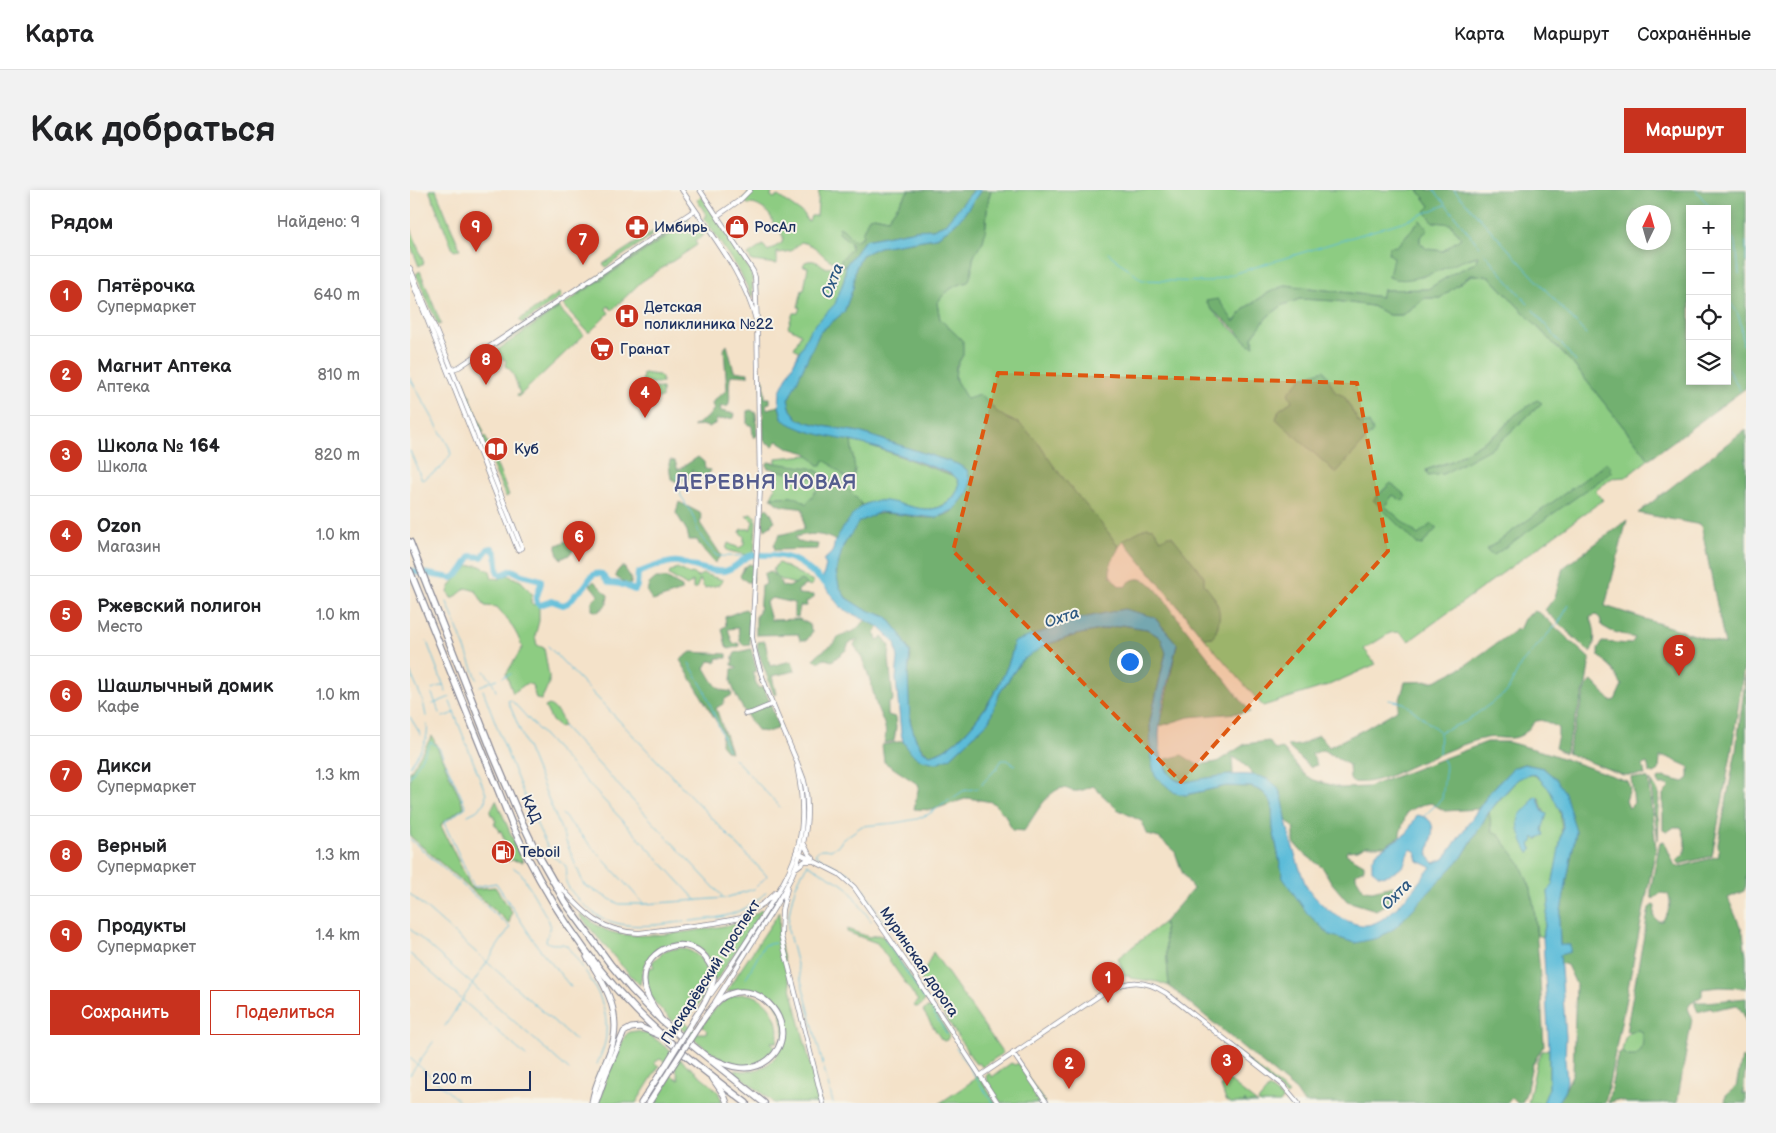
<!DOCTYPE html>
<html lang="ru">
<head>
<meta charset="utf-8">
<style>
	:root { --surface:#fff; --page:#f2f2f2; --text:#202124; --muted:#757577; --line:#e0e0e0; --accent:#c8321e }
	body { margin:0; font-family:"Balsamiq Sans",sans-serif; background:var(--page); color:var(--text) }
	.controls { position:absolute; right:15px; top:15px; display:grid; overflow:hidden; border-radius:0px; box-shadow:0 2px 8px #0003 }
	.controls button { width:45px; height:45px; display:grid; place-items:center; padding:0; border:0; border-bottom:1px solid var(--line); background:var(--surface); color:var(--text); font:25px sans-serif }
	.compass { position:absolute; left:1216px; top:15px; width:45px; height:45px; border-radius:50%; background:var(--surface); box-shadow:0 2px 8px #0003; rotate:5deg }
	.scale { position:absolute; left:15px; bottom:12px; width:106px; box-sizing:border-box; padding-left:5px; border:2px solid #1b2f5e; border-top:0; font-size:14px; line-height:18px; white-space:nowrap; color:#1b2f5e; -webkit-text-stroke:4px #f7f3e8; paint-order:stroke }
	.you { position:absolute; left:719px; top:471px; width:18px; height:18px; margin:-12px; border:4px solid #fff; border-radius:50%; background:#1a73e8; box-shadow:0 0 0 8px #1a73e833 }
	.badge { display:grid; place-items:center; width:32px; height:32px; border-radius:50%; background:var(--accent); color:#fff; font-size:16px; font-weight:700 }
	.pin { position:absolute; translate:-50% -41px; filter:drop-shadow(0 1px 2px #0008) }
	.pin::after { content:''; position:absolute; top:26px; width:18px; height:15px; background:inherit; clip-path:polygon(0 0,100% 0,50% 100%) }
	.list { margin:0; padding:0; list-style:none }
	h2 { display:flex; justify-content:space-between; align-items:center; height:65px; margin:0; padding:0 20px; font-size:21px }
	h2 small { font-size:16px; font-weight:400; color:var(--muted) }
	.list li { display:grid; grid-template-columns:32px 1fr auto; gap:15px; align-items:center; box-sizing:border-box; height:80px; padding:0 20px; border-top:1px solid var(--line) }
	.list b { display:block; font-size:19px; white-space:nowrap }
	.list p { margin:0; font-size:16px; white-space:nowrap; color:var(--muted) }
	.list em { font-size:16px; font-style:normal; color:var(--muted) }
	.actions { display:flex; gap:10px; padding:15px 20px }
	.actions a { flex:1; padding:11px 0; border:1px solid var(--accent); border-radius:0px; text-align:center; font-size:18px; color:var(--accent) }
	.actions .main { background:var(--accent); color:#fff }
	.icon { flex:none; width:28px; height:28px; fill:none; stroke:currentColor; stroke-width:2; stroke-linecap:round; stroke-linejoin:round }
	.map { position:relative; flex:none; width:1336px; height:913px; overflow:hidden; border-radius:0px }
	header { display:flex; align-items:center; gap:30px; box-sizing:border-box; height:70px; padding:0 25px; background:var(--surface); border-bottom:1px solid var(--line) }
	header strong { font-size:24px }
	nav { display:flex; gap:28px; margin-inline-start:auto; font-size:18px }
	.intro { display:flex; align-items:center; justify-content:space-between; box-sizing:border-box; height:120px; padding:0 30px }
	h1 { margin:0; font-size:35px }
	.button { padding:12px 22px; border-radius:0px; background:var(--accent); color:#fff; font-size:18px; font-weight:700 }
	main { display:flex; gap:30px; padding:0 30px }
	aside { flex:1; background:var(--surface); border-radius:0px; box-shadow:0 2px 8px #0003 }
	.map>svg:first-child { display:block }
	.green { fill:#8dcc82; stroke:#547e70; fill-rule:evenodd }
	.forest { fill:#72b070; stroke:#467067; fill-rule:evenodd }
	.water { fill:#5bbcd9; stroke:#3b769c }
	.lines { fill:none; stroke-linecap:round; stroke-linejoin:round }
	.stream { stroke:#5bbcd9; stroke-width:1 }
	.river { stroke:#5bbcd9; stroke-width:6 }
	.minor-casing { stroke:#888894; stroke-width:5.5 }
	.major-casing { stroke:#888894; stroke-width:7 }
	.highway-casing { stroke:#888894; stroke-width:8 }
	.minor { stroke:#fff; stroke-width:4 }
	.major { stroke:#fff; stroke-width:5 }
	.highway { stroke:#fff; stroke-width:5.5 }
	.major-bridge-casing { stroke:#888894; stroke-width:7; stroke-linecap:butt }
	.major-bridge { stroke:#fff; stroke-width:5 }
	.marked { fill:#de5710; fill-opacity:0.2; stroke:#de5710; stroke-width:4; stroke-dasharray:10 6; stroke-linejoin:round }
	.labels { text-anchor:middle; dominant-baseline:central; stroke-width:4; stroke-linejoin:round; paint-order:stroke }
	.poi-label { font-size:15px; fill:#1b2f5e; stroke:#f7f3e8; text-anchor:start }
	.street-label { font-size:15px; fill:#1b2f5e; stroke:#f7f3e8 }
	.water-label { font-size:16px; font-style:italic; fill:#2e5983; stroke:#f7f3e8 }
	.district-label { font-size:20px; font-weight:bold; letter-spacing:1px; fill:#545c8e; stroke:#f7f3e8 }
</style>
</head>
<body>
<header>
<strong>Карта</strong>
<nav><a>Карта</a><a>Маршрут</a><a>Сохранённые</a></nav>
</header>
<div class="intro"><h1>Как добраться</h1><a class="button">Маршрут</a></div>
<main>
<aside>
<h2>Рядом<small>Найдено: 9</small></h2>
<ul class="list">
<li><span class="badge">1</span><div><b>Пятёрочка</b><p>Супермаркет</p></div><em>640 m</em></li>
<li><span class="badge">2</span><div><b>Магнит Аптека</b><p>Аптека</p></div><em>810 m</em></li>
<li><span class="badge">3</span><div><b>Школа № 164</b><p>Школа</p></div><em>820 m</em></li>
<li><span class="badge">4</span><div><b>Ozon</b><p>Магазин</p></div><em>1.0 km</em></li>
<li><span class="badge">5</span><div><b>Ржевский полигон</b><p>Место</p></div><em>1.0 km</em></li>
<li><span class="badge">6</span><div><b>Шашлычный домик</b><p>Кафе</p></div><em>1.0 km</em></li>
<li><span class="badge">7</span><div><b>Дикси</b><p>Супермаркет</p></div><em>1.3 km</em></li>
<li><span class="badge">8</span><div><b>Верный</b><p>Супермаркет</p></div><em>1.3 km</em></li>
<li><span class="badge">9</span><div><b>Продукты</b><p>Супермаркет</p></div><em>1.4 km</em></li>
</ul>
<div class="actions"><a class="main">Сохранить</a><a>Поделиться</a></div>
</aside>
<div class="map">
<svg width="1336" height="913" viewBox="0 0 1336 913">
	<rect width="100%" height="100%" fill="#f7f3e8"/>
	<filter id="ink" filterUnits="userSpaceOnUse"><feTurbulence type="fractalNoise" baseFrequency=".02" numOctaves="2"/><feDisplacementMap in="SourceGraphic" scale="10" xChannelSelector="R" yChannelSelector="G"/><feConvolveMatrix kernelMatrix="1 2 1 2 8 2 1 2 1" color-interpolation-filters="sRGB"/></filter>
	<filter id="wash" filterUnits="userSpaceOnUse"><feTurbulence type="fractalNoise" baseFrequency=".0096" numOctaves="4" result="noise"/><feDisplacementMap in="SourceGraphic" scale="20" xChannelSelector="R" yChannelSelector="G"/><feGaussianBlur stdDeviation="1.12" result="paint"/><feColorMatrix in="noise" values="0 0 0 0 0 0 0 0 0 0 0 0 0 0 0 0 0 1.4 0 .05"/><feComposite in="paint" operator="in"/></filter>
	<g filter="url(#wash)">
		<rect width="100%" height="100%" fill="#f4e2c9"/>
		<path class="green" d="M 19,0 L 26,0 L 50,59 L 45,61 L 43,60 Z
			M 342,0 L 360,0 L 362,2 L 361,6 L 364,8 L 368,6 L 395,25 L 396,30 L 399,31 L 401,26 L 407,26 L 409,0 L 499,0 L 478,29 L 464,26 L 453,46 L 445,51 L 433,39 L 429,43 L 441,53 L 441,59 L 431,70 L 433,77 L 436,75 L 434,90 L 425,115 L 400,140 L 390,162 L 384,158 L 391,144 L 378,137 L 383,123 L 388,123 L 390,117 L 388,117 L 392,100 L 394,100 L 398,77 L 393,76 L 395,72 C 405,68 409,74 417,78 L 424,76 L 424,72 C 409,66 409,55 391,52 L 381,61 L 369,63 L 367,61 L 367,74 L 342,71 L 338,65 L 353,55 L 358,61 L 372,53 L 373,47 L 369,38 L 363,34 C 363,26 354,18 346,15 C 340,13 339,16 334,11 L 334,9 Z
			M 581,0 L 1008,0 L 1020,16 L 1041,34 L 1051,48 L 1033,61 L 1017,59 L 1010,53 L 1010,30 L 987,56 L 979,87 L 1012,87 L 1035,76 L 1068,66 L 1065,73 L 1042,84 L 1018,99 L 973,100 L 972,107 L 875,95 L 858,103 L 835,118 L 824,132 L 796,111 C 803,126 826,140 838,154 L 844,152 L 842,147 L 857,127 L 873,115 L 890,109 L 926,111 L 962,116 L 979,125 L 992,125 L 1015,108 L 1030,108 L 1061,85 L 1079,86 L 1163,174 L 1239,269 L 1216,287 L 1202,288 L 1185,301 L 1193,310 L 999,451 L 989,442 L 980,443 L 954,459 L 966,474 L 919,495 L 853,516 L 794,448 L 803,447 L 808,436 L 805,408 L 751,351 L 743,338 L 713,350 L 709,357 C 689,329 666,305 646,279 C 634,264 625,245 609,234 C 602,229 592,228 586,221 C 579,214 579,212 569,206 L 557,209 C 544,192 541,184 553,165 L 545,145 L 530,129 L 527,113 C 537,100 542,96 558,92 C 562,84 562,78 563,69 C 565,62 570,57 573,51 C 578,35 575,17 581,0 ZM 934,206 L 949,233 L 963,241 L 925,283 L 869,220 L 882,211 ZM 1132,213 L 1085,256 L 1016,280 L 1042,271 L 1088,243 L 1105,225 ZM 1197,274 L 1083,366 L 1077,360 ZM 981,293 L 983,304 L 974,316 L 1008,345 L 1012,355 L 1007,354 L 963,310 Z
			M 291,6 L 340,80 L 342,86 L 343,109 L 331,84 L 294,28 L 297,26 L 287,10 Z
			M 278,28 L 279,30 L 166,105 L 164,103 Z
			M 277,33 L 287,35 L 294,45 L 285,51 L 287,55 L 231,92 L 202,120 L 198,116 L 196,119 L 199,123 L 180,142 L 178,142 L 153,115 Z
			M 0,36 L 14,73 L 9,76 L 0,54 Z
			M 250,37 L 250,40 L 196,77 L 193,74 Z
			M 10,81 L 31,134 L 28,135 L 6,84 Z
			M 149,103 L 151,107 L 113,133 L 111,132 L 109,130 Z
			M 147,115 L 149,117 L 85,158 L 93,151 Z
			M 149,118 L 174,145 L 108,207 L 107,205 L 110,204 C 106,194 105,181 95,176 L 96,170 L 83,166 L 82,172 L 73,170 Z
			M 233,183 L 249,185 L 252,188 L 252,193 L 232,193 Z
			M 53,189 L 74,243 L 71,244 L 49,191 Z
			M 252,198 L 252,208 L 230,209 L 231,199 Z
			M 75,246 L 99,305 L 96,307 L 71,249 Z
			M 441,251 L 459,255 L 544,286 C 548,290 550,293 548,299 C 546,304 544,306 541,309 C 520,331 492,310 467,311 C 462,311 457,314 452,315 L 450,313 L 442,318 L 365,312 L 365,307 L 361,307 L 365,299 L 366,268 L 419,263 L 442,266 Z
			M 340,324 L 345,326 L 346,332 L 344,365 L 337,365 L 319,361 L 316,359 L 318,353 L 329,358 L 334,355 L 334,346 L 330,343 L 331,339 L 341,339 L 343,331 L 336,326 Z
			M 369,373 L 403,391 L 403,394 L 399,396 C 388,394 367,393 363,381 L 365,376 Z
			M 68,375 L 80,381 L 82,388 L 89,389 L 97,385 L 111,391 L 123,405 L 121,408 L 121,414 L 129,415 L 129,431 L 125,446 L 127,455 L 134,458 L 139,486 L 139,494 L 131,510 L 126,509 L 122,495 L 117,493 L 103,503 L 96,484 L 112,458 C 108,442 97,429 87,417 L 75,416 L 66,401 L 56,398 L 44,408 L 41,408 L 38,402 C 43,387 50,388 58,376 Z
			M 267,378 L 279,384 L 282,383 L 287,387 L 293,384 L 313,390 L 309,395 L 295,398 L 293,396 L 290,389 L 286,399 L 283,399 L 283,391 L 277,396 L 259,385 L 260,382 Z
			M 139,515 C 146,518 153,528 153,536 L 149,537 L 142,531 L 135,517 Z
			M 22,546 L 54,617 L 33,632 L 31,636 L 62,699 L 85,697 L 102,722 L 99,733 L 0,646 L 0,582 Z
			M 1119,584 C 1127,585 1129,589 1135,594 C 1163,624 1148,661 1142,696 L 1138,702 L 1139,712 L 1133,747 L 1127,745 L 1124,718 L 1089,645 L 1082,641 L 1079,622 L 1108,589 ZM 1124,607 L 1129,608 L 1135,624 L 1129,649 L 1127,649 L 1124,647 L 1120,654 L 1122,660 L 1117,658 L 1113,649 L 1108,631 L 1112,623 L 1119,618 Z
			M 86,610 L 113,672 L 102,670 L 97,671 L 91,668 L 99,663 L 91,641 L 88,642 L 90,641 L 84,633 L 86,632 L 83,625 L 81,625 L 80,622 Z
			M 351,720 L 353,720 L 305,792 C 302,784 300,773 296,766 C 284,745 250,752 238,769 C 232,776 232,786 230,795 L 211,775 L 170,726 L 171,724 C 181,731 189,738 201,742 C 229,751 293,740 324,734 L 338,729 Z
			M 370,721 L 369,743 L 372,762 L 410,913 L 364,913 L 325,882 L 325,880 C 395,893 387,775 315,803 Z
			M 754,732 L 759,796 L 748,792 L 720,788 L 719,785 L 714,785 L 708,768 Z
			M 437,739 L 459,747 L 468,745 L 474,747 L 514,806 C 516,812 511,817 505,817 L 504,814 L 508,811 L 467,753 L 437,742 Z
			M 272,758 C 282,761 289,765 294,774 C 305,793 292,810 281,825 L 275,822 L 273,825 L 274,832 L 289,843 L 297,843 L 298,841 L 292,836 C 300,824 309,812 323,806 C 351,796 373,826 367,852 L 361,852 L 365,857 C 357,869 345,878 330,876 C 309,874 242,818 236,798 C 235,791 237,784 238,778 L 244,777 L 242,772 L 256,760 Z
			M 523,762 L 593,863 L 572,877 L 569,873 L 566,874 L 565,873 L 511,789 Z
			M 517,818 L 523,818 L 539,845 L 537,850 L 534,851 L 531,849 L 513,821 Z
			M 1221,840 L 1229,840 L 1233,843 C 1233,853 1233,861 1225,867 L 1218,866 L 1212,861 L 1215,848 Z
			M 226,841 L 238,844 L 248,851 L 299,893 L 308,902 L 313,913 L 245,913 L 249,903 L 261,885 L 269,890 L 266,879 L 250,869 L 244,873 L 249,876 L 226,913 L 189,913 L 196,889 L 215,846 L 219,842 Z
			M 1139,859 L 1139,898 L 1133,913 L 1118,913 L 1127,871 L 1132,861 Z
			M 826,861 L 879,904 L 877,906 L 824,863 Z
			M 601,873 L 605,875 L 608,873 L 635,913 L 591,913 L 578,893 L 576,886 L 579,883 L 582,887 Z
			M 567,883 L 586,913 L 530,913 L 564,890 Z
			M 813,886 L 847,913 L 835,913 L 835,910 L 834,913 L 821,913 L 816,911 L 811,896 L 813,893 L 810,890 Z
			M 859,898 L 873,909 L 870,913 L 850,913 L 848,911 Z"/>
		<path class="forest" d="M 499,0 L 564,0 L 535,34 L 523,39 L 506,40 L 455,50 L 436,75 L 433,77 L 431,76 L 431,70 L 441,59 L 441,53 L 429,43 L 429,37 L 433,39 L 445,51 L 453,46 L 452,43 L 459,27 L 464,26 L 478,29 Z
			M 571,0 L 581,0 C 575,17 578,35 573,51 C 570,57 565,62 563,69 C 562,78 562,84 558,92 C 542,96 537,100 527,113 L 530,129 L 553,151 L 553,165 L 546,176 L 545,189 L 557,209 L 569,205 L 574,207 L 586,221 L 599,230 L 609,233 L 627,251 L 645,278 L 694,337 L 709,357 L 700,376 L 700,385 L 708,395 L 715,397 C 720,389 729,386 738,392 C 750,401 760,419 770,431 C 793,461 817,492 840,522 L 779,527 L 750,536 L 767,454 L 744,427 L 604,452 C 600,487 556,558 520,565 C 496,551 498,509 498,485 C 498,478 502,468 500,462 C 498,456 481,430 477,427 C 472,424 464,423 459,421 C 430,409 421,395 430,365 C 433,356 442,338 449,332 C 478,309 516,342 544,320 C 550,315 556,297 560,290 L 557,280 L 547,274 L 449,242 L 413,236 L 389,230 L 381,220 L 378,210 L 410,142 L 434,122 L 443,98 L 445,80 L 452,65 L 469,57 L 525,48 L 539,39 L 552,27 Z
			M 1008,0 L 1336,0 L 1336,198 L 1239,269 L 1163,174 L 1079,86 L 1061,85 L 1030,108 L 1015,108 L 992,125 L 979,125 L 962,116 L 926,111 L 890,109 L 873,115 L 857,127 L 842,147 L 844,156 L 838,154 L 827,141 L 800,118 L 796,111 L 808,109 L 824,132 L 835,118 L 858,103 L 876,95 L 971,107 L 973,100 L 1018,99 L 1042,84 L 1065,73 L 1068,66 C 1042,72 1003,98 979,87 L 983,67 L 978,63 L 979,57 L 987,56 L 1010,30 L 1018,40 L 1010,47 L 1010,53 L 1017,59 L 1033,61 L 1051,48 L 1041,34 L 1023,32 L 1015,21 L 1020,16 ZM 1280,19 L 1317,19 L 1317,191 L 1280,191 ZM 1224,22 L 1254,22 L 1254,52 L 1224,52 Z
			M 317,155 L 324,181 L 338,183 L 338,186 L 321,185 C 317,198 322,206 318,216 L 310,217 L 311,221 L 325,224 L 324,228 L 306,230 L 306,233 L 299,237 L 291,235 L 284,237 L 283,236 L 297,228 L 304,219 L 302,214 L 304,210 L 317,200 L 314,159 Z
			M 914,180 L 925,202 L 934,206 L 949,233 L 959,233 L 963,241 L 926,283 L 866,229 L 869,220 L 882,211 L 878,203 L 893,187 Z
			M 352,190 L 354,190 L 355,208 L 360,208 L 360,213 L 356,214 L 357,219 L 369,216 L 373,230 L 441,251 L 445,280 L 443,289 L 439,290 C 429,284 424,275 414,270 L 412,275 L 408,275 L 397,263 L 379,258 L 368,251 L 363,256 L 354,251 Z
			M 1127,210 L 1132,213 L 1085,256 L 1033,284 L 1018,286 L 1016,280 L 1042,271 L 1088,243 L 1105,225 Z
			M 341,220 L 346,223 L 347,245 L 346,247 L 343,247 L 342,236 L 337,234 L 337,221 Z
			M 1336,239 L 1336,463 L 1321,565 L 1302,666 L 1270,674 L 1266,671 C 1269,668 1273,666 1275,661 C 1277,655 1274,643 1271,637 L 1264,637 L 1257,642 L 1253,640 L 1253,604 L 1259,598 L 1258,595 L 1249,595 L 1248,589 L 1253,587 L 1274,592 L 1279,588 L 1279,577 L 1257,567 L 1250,567 L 1249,580 L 1245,584 L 1240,583 L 1237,573 L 1233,575 L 1235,585 L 1213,585 L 1157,563 L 1177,495 L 1182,491 L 1201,511 L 1205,510 L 1212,495 L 1201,477 L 1189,466 L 1188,459 L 1192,452 L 1221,454 L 1225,448 L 1201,441 L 1192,436 L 1190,428 L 1186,425 L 1180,427 C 1185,437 1187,450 1181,462 L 1176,459 L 1135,420 L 1145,407 L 1153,378 L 1217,330 L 1195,416 L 1315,455 L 1291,335 L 1228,323 Z
			M 288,267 L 294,272 L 295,279 L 300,280 L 298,287 L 290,288 L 282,280 L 283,288 L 267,292 L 261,289 L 259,274 L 260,270 L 265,271 L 268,280 Z
			M 358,272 L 401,278 L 409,282 L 410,286 L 404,289 L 358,278 L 356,276 Z
			M 1197,273 L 1202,282 L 1083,366 L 1076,360 Z
			M 415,289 C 432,290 443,303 452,315 L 441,328 L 426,351 C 413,343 399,343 385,347 L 388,352 L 408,354 L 407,359 L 365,360 L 364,355 L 369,345 L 394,339 L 393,319 C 381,316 367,319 361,307 C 374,307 388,304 396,314 Z
			M 981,293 L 996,306 L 992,311 L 983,305 L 975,316 L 1008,345 L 1021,334 L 1027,338 L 1012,355 L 1007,354 L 963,310 Z
			M 269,312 L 290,323 L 292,328 L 290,333 L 311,365 L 305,373 L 290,356 L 287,350 L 279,350 L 277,341 L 266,323 Z
			M 356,318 L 359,320 L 365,331 L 362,333 L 361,336 L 355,340 L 353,334 L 353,321 Z
			M 737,337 L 743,338 L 751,350 L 757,346 L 762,346 L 794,386 L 794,394 C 809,413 815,423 803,447 L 794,448 L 713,350 Z
			M 164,348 L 168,355 L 159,365 L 151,369 L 147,363 L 147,355 Z
			M 339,374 L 343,375 L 343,392 L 337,392 L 330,386 L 334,378 Z
			M 211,377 L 214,377 L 221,388 L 221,394 L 217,394 L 206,387 L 206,383 Z
			M 360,381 L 369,389 L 372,396 L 379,397 L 391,390 L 397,394 L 388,400 L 388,404 L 404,405 L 404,408 L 396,412 L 397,416 L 390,416 L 388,427 L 384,426 L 384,413 L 362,408 L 356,412 L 361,430 L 389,429 L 399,434 L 402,442 L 397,450 L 390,450 L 388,444 L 346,445 L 346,425 L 349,423 L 351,397 L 356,394 L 354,384 Z
			M 246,388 L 256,388 L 272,397 L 272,401 L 243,411 L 237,402 L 239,394 Z
			M 184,391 L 198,405 L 197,414 L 188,422 L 182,420 L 182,411 L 188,405 L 180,395 Z
			M 335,419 L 338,421 L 340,454 L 333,455 L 330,451 L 328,438 L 318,439 L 323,454 L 328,453 L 330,456 L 319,459 L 316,456 L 312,438 L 316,436 L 315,427 Z
			M 1124,421 L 1130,423 L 1180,469 L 1176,494 L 1155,563 L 1145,558 L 1148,545 L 1148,538 C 1118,519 1126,541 1107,547 C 1097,550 1086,546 1076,548 C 1056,552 1030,564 1011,572 C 989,581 967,595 942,592 L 940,589 L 939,575 L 913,560 L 902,564 L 907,575 L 900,577 L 877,556 L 890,555 L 909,545 L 919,557 L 953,540 L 987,520 L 995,492 L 1025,491 L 1053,477 L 1107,439 L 1109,440 L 1114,429 Z
			M 456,430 L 469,437 L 465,442 L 467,450 L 473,447 L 480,456 L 479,468 L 483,510 L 478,514 L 478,525 L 485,527 L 486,538 L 484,551 L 474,553 C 479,539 472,530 467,517 C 465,511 464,504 462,498 C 458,482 453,468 444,455 L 448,449 L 439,453 L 436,460 L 422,471 L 415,469 L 408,472 L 404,469 L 407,465 L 423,454 L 429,446 L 444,441 Z
			M 712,435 L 737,439 L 751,448 L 756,462 L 740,531 L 741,569 L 775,605 L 816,596 L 842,597 L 853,602 L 862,614 L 863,639 L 873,688 L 946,753 L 1052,667 L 1079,622 L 1082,641 L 1089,645 L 1111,675 L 1121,699 L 1124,718 L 1129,773 L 1134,855 L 1122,875 L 1116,903 L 1112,913 L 1107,913 L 1102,908 L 1097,913 L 894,913 L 886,901 L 759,796 L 754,732 L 783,699 L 772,682 L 765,662 L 749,648 L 738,645 L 732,634 L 733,632 L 707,619 L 683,596 C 678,598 670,602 664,601 C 660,601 657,598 653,598 C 638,599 622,630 614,641 L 602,640 L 595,625 L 582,612 L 558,608 L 522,620 L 504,619 L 509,595 L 474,572 L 472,555 L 493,551 L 500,562 L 509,569 L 540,568 L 579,531 L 589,504 L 612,470 L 635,455 L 666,445 Z
			M 355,451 L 360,476 L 382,471 L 385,481 L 362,486 L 366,504 L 364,505 L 347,459 L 348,452 Z
			M 341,459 L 347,481 L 342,482 L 348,498 L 354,497 L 369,538 L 357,542 L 348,541 C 339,531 324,505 321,491 C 321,487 322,482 322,479 L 327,478 L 327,477 L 322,475 L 323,467 L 325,463 Z
			M 281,462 L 317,464 L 317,468 L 307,468 L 307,472 L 299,471 L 295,478 C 302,489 307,503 321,501 L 322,505 L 315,509 L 313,514 L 306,518 L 321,562 L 317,561 L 311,554 L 312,541 L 270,470 Z
			M 1336,483 L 1336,695 L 1334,701 L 1318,708 L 1333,743 L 1336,767 L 1336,800 L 1334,798 L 1309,797 L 1292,799 L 1292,806 L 1280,814 L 1278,818 L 1282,829 L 1267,913 L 1216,913 L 1215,912 L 1207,910 L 1198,913 L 1208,864 L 1212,861 L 1218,866 L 1225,866 C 1233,861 1234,852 1233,843 L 1229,840 L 1216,842 L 1239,718 L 1243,715 L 1245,716 L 1244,727 L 1248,731 L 1252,731 C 1258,724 1263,713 1258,704 L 1251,703 L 1243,709 L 1241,707 L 1241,697 L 1250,652 L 1254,651 L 1265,676 L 1269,677 L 1309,666 L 1308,654 L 1326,561 Z
			M 859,551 L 865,560 L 872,558 L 894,584 L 904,590 L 931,598 L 958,597 L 1077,552 L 1098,552 L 1138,563 L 1217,591 L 1220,598 L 1216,611 L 1219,618 L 1224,613 L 1221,587 L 1238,589 L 1246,658 L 1195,913 L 1147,913 L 1154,902 L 1163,883 L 1166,794 L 1157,775 L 1150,773 L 1150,765 L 1159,755 L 1150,756 L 1149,731 L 1166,642 L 1146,589 L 1133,578 L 1114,574 L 1103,578 L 1080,602 L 1068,619 L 1035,621 L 1021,613 L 1011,615 L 997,622 L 990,643 L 990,646 L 975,656 L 955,656 L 948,660 L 937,661 L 936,664 L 954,674 L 954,679 L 946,683 L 946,687 L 954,700 L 962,701 L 983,696 L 987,701 L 982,712 L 966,720 L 937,711 L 921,692 L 913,678 L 892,662 L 884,653 L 884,638 L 876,630 L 870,602 L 859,589 L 844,586 L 831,571 L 822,567 L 823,584 C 809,587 774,596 763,588 C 758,583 755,576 752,570 L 772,565 L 788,575 L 807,572 L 835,554 Z
			M 1240,590 C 1255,607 1246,612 1248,629 L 1249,628 L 1248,650 Z
			M 1336,808 L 1336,832 L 1333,823 L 1327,815 L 1302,820 L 1301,818 L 1288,822 L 1285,815 L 1285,812 L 1296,812 Z
			M 1332,867 L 1336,870 L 1333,904 L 1336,904 L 1336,913 L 1315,913 L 1316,905 L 1326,897 Z"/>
		<path class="water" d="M 564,0 L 571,0 L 552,27 L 539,39 L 525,48 L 469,57 L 452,65 L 445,80 L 443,98 L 434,122 L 410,142 L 378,210 L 381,220 L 389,230 L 413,236 L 449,242 L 547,274 L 557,280 L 560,290 L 559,301 L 545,319 L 527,328 L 470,322 L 449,332 L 433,356 L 426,383 L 429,396 L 436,408 L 452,418 L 477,427 L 490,443 L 500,463 L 498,485 L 500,531 L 506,550 L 513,561 L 520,565 C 556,559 600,487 604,452 L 668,429 L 714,419 L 744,427 L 767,454 C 760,484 751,514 749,544 C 749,559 753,588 771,592 C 777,593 784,590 790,589 C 813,586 858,576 870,602 C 875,612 875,631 879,643 C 883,660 889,677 895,693 C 898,702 917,720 926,725 C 934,729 942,734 951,735 C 976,739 1006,695 1021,677 L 1008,671 L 1006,662 L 1001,659 C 996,664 997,668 994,674 C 990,681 976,688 968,685 C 967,684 963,680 962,680 L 962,670 L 967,662 L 997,643 L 1007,625 C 1033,629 1019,650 1018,666 L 1024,673 L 1034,669 L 1080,602 L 1103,578 L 1114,574 L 1133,578 L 1146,589 L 1155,603 L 1166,642 L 1149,731 L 1150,755 L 1160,755 L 1160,762 L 1150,765 L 1156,847 L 1155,870 L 1157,891 L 1154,902 L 1147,913 L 1133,913 L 1139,898 L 1139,859 L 1133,747 L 1139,712 L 1138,702 L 1142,696 L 1153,637 L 1151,623 L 1139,599 L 1126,585 L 1119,584 L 1108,589 L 1093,605 L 1079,622 L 1052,667 L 985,738 L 968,748 L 945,753 L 920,745 L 897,723 L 873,688 L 863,639 L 862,614 L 853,602 L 842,597 L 816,596 L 775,605 L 765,603 L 745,586 L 741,569 L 740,531 L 756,463 L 751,448 L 737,439 L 712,435 L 666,445 L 635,455 L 611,471 L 589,504 L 579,531 L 540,568 L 526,573 L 509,569 L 500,562 L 493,551 L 491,543 L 486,489 L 488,468 L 485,453 L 469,437 L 431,418 L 416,398 L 413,387 L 416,375 L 413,370 C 416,368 420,365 422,362 C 424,359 424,354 425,351 C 430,342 445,319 454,315 C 482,299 516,336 542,309 C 545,305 548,301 549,295 C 549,288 543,285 537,282 C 511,273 484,262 457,255 C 428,247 399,246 373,230 L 369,216 L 370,201 L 400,140 L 425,114 L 434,90 L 436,75 L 455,50 L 506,40 L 523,39 L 535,34 Z
			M 1127,606 L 1133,622 L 1137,624 L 1132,640 L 1134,645 L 1126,649 L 1124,647 L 1123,652 L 1120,654 L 1122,660 L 1119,663 C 1113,653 1105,636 1110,625 C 1114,618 1120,619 1122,609 Z"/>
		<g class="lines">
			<path class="stream" d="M 1024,0 L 1069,56
				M 1044,0 L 1176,144
				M 1286,0 L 1301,19
				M 1317,39 L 1326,54 L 1329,84
				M 1336,52 L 1336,72
				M 698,63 L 732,90 L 797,92 L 998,30 L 1035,15
				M 1074,63 L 1118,114
				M 1317,109 C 1332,126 1331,133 1333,155
				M 1123,120 L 1166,172
				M 1317,178 L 1330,200
				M 0,188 L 39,257 L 41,264 L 31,278 L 12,290 L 0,261
				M 267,285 L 271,306 L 275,312 L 276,316 C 285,323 285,338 292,348 C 296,354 302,361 307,366 C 318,367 327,365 338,366
				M 37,412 L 67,489
				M 1148,434 L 1159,415
				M 17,452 L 36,502
				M 138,456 L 357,686 L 344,699 L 315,708 L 235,714 L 209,714 L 174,695 L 98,511 L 101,510 L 287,711
				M 279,473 L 295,501 L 318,560
				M 74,481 L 82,491 L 86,501
				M 0,482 L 13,511 L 16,526
				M 93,487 L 101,484
				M 70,496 L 87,489
				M 22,499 L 33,495
				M 73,500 C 94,555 114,610 140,662 C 143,670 153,670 156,677 C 158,682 155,687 156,692 C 159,702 178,720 187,725 C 212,741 244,735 272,732 C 306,728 331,728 356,702
				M 22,504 L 30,523
				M 979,510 L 994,513 L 1029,541
				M 40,512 L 76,604 L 75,613 L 66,621 L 58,625
				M 23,514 L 40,507
				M 0,527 L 11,545
				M 33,527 L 44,523
				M 153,536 L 314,708
				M 1029,564 L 1030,542 L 1055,532 L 1097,502 L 1111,474 L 1146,435
				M 324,568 L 370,617
				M 0,576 C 8,563 20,550 17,535
				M 0,587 L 21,552 L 29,558 L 56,617 L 34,633 L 64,697 L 86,693 L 128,757 L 161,797
				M 152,624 L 234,714
				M 1014,626 L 1032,609 L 1036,576 L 1032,569
				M 0,649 L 100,737 L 35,836
				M 397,674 L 437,697 L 461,731
				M 398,675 C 384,690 378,721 378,740 L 423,913
				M 104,678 L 111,683 L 139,731 L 140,735 L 136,751 C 142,757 151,751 157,756 C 176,782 199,809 196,844 C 196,854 191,864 187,874
				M 0,704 L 165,850
				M 473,731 L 450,694 L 439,684 L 405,665 C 409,657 414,659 421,660 L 430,654 L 432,650 L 452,636 L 485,633 L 507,629 L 519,624 L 553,601 L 568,598 L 586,579 L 592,570 L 597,570 L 605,575
				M 0,739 L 159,880
				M 474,748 L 514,809
				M 0,764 L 116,866
				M 335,790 L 354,755 L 365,753
				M 522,821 L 537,844
				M 546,858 L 583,913
				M 0,868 L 51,913
				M 0,885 L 23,852"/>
			<path class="river" d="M 0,381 L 42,388 C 52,384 55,374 61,366 L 72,367 L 78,359 L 82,358 L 86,364 L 88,383 L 91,385 L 102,380 L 112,385 L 131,390 L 131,393 L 126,409 L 127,413 L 130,415 L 142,411 L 153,415 C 160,413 161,410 165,405 C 168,402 172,400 174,397 C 180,390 181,381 192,384 C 202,399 201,390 213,395 C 218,396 219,399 225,400 L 227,396 L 228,383 C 236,379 261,370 268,372 C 281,375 301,383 314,381 C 324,380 331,369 340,366 C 346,364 353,365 359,365 C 388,364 400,382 421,398"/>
		</g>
	</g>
	<g filter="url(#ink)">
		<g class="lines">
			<g class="minor-casing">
				<path id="minor" d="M 272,0 C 300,43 335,84 347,134 L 350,301 L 342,447 C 349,491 375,541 391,582 C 396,593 397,605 397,616 C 399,666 372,707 345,748 C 332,769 318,791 305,812
					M 290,0 L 343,81 L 345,87 L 347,130
					M 307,26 L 330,10 L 340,0
					M 0,78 L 39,172 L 112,358 L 108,360 L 0,86
					M 40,180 L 49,177 L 285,20
					M 335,524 L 341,523 L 363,514
					M 394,654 L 399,664 L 403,668
					M 386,662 L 429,684 L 444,697 L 502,781 L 588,913
					M 387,677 L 395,671 L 403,671
					M 146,692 C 173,721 187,741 229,743 L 305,733 L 331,728 L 354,713 L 366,702
					M 377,699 L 372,720 L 371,746 L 413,913
					M 301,804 C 319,779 336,753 352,727 C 367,704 383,680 389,652 C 395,627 392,601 387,576
					M 603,863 L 637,913
					M 570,886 L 696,801 C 719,790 734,789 756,803 L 873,895 L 888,913"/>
			</g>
			<g class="major-casing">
				<path id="major" d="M 177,767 C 196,795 214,827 200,861 C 194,878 184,895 182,913
					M 249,826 C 243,815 234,804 234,791 C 233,756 282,741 299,773 C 302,778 304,785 303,791 C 300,805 292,817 284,829
					M 290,834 C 296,826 301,817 309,810 C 348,780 396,840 358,870 C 340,884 319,877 301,868
					M 303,889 L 314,905 L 317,913
					M 186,913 L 196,884 L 214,842 L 221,838 L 230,837 L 253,847
					M 231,913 L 255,876
					M 239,913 L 260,880"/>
			</g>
			<g class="highway-casing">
				<path id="highway" d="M 0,352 L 83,564 L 112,632 L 125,659 L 155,712 L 201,775 L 221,799 L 252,831 L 354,913
					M 0,381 L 103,637 C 133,702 175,768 226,820 C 259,854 298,884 336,913"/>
			</g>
			<use href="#minor" class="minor"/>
			<use href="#major" class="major"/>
			<use href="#highway" class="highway"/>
			<g class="major-bridge-casing">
				<path id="major-bridge" d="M 255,876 L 284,829
					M 260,880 L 290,834"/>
			</g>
			<use href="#major-bridge" class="major-bridge"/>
		</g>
	</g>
	<path class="marked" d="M 588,183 L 947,193 L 978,361 L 771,592 L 543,361 Z"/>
	<defs>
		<g id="pharmacy-disc" transform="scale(1.25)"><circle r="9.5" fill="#c8321e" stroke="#f7f3e8"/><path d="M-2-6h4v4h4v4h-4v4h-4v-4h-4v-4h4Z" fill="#fff"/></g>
		<g id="shop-disc" transform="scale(1.25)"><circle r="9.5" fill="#c8321e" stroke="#f7f3e8"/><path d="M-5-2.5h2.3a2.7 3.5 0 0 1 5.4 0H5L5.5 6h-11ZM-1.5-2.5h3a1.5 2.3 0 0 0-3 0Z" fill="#fff"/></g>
		<g id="hospital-disc" transform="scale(1.25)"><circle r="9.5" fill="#c8321e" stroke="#f7f3e8"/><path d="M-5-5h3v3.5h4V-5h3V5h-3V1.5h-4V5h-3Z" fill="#fff"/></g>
		<g id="supermarket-disc" transform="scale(1.25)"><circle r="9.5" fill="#c8321e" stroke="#f7f3e8"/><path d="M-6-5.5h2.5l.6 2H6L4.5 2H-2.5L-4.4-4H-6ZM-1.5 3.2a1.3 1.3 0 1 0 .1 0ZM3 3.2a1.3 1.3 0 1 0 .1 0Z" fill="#fff"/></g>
		<g id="library-disc" transform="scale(1.25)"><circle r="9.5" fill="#c8321e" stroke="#f7f3e8"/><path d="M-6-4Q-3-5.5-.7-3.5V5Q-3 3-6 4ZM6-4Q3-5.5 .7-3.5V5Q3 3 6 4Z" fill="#fff"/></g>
		<g id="fuel-disc" transform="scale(1.25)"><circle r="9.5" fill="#c8321e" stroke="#f7f3e8"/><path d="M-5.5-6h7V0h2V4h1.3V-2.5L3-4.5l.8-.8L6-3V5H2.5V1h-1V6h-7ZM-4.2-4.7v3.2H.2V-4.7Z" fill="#fff"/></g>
	</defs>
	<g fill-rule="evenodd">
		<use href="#pharmacy-disc" x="227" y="37"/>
		<use href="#shop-disc" x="327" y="37"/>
		<use href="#hospital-disc" x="217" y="126"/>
		<use href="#supermarket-disc" x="192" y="159"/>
		<use href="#library-disc" x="86" y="259"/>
		<use href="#fuel-disc" x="93" y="662"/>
	</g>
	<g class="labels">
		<g class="poi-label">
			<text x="244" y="37">Имбирь</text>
			<text x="344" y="37">РосАл</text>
			<text x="234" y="117">Детская<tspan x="234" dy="17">поликлиника №22</tspan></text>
			<text x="210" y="159">Гранат</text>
			<text x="104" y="259">Куб</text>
			<text x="110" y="662">Teboil</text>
		</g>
		<g class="street-label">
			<text transform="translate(121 619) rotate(66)">КАД</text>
			<text transform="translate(509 772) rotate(56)">Муринская дорога</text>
			<text transform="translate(301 782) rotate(-57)">Пискарёвский проспект</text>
		</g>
		<g class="water-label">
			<text transform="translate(423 91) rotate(-69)">Охта</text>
			<text transform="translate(652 428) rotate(-18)">Охта</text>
			<text transform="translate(987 705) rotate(-45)">Охта</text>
		</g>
		<g class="district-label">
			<text x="356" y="293">ДЕРЕВНЯ НОВАЯ</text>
		</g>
	</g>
</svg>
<div class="controls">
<button>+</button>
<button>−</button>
<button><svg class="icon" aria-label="locate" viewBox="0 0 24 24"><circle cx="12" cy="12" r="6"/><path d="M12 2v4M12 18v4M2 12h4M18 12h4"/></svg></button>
<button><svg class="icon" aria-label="layers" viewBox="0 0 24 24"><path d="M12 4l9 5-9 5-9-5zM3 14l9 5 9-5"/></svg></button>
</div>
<svg class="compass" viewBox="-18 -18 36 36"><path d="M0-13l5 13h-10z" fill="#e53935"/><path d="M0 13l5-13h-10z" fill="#757577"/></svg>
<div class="scale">200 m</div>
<div class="you"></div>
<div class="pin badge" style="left:698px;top:813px">1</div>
<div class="pin badge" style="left:659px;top:899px">2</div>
<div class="pin badge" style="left:817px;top:896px">3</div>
<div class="pin badge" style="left:235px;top:228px">4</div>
<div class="pin badge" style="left:1269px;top:486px">5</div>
<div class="pin badge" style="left:169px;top:372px">6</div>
<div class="pin badge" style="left:173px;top:75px">7</div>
<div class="pin badge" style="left:76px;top:195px">8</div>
<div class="pin badge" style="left:66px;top:62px">9</div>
</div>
</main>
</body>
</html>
